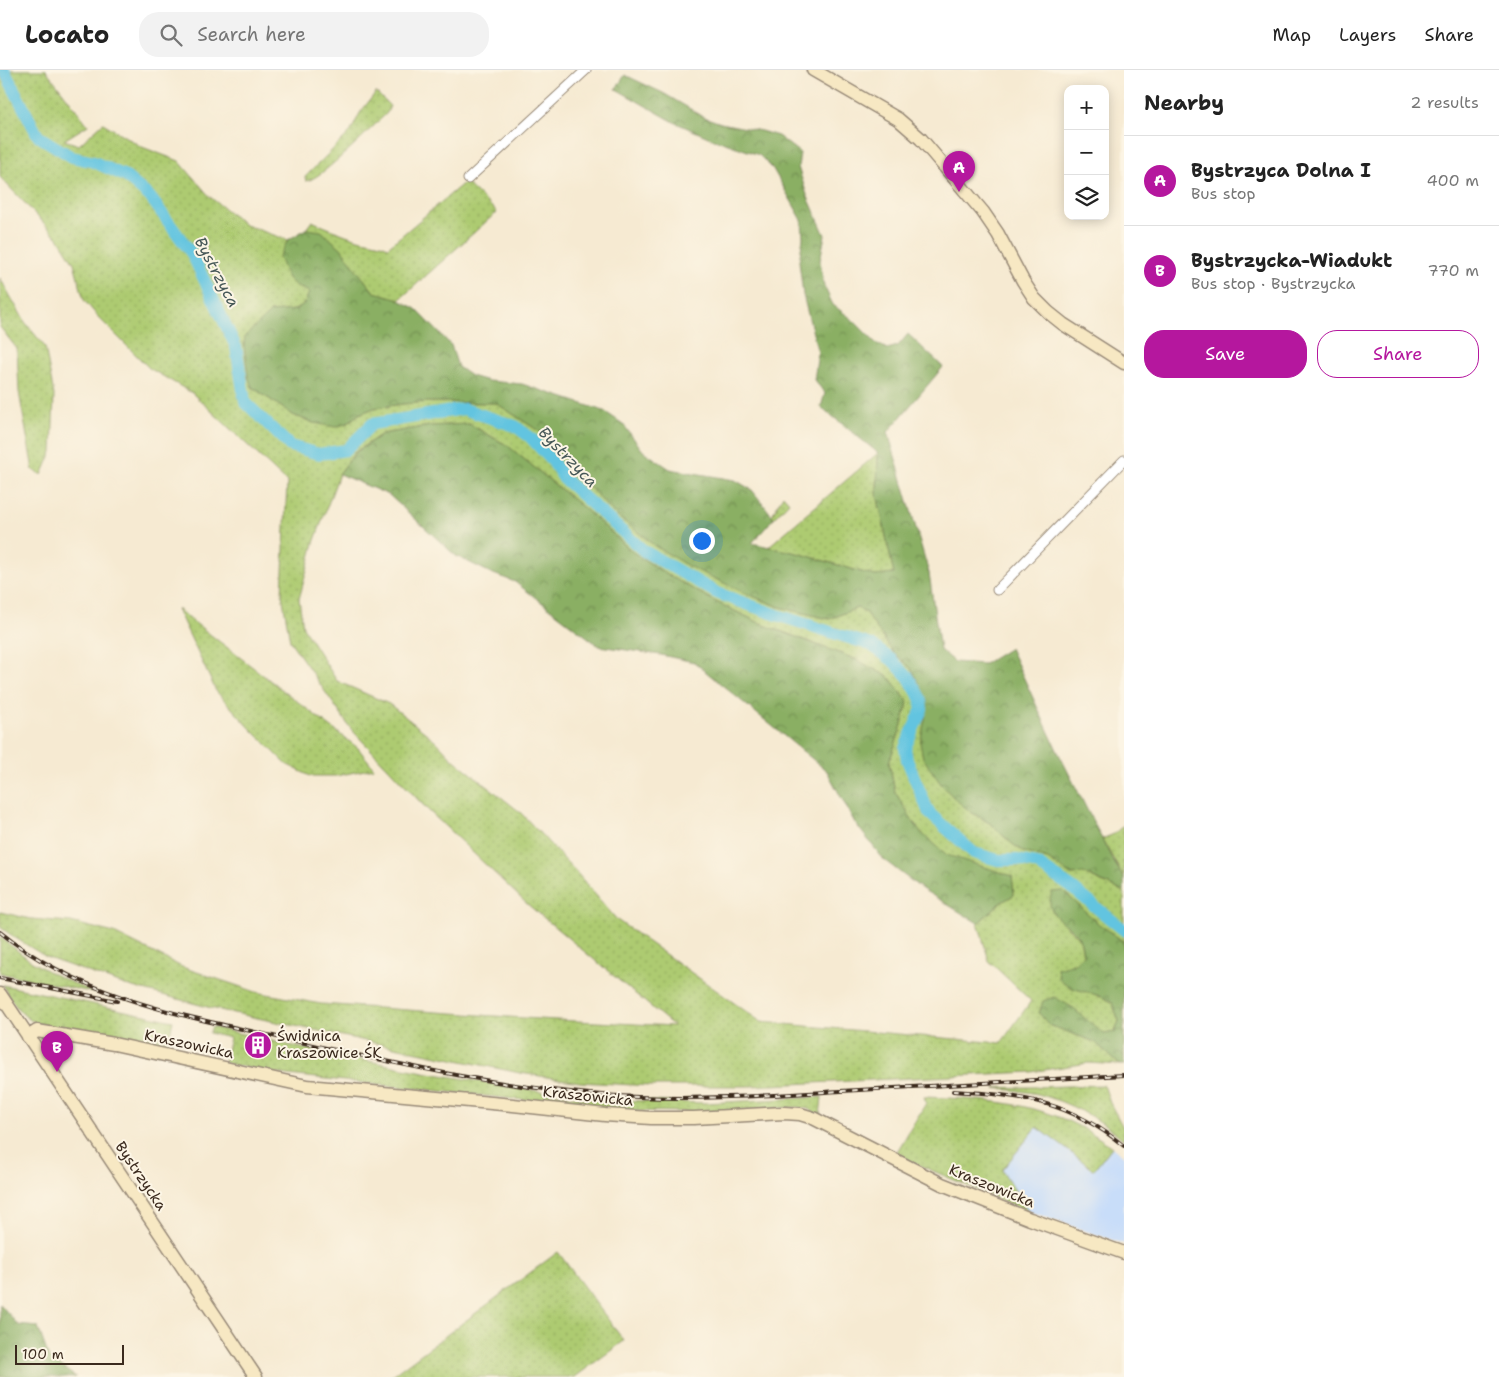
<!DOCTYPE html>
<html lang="en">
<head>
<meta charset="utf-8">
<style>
	:root { --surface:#fff; --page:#f2f2f2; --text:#222; --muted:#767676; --line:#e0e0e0; --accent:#b5179e }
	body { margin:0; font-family:"Shantell Sans",sans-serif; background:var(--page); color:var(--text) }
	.controls { position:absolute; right:15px; top:15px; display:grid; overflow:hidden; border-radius:10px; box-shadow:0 2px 12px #0003 }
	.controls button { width:45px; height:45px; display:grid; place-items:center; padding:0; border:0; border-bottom:1px solid var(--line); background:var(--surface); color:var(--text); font:25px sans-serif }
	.scale { position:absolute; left:15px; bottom:12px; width:109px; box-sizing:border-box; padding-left:5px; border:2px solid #3b2a1e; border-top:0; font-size:14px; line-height:18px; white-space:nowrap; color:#3b2a1e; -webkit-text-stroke:4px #fcf5e5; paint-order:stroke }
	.you { position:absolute; left:701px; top:470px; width:18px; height:18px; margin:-12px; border:4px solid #fff; border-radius:50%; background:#1a73e8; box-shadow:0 0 0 8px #1a73e833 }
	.badge { display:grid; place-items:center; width:32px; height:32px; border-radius:50%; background:var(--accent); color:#fff; font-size:16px; font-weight:700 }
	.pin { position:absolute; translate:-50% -41px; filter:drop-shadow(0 1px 2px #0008) }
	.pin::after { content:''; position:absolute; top:26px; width:18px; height:15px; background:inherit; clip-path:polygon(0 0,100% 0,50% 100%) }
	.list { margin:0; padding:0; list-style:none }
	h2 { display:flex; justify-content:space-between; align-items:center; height:65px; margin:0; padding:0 20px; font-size:21px }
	h2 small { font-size:16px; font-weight:400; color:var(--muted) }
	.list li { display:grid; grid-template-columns:32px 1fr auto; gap:15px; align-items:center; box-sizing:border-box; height:90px; padding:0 20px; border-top:1px solid var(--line) }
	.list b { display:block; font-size:19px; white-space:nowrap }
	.list p { margin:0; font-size:16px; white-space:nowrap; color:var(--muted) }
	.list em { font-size:16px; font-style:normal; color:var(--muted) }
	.actions { display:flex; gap:10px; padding:15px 20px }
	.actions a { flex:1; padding:11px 0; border:1px solid var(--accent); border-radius:20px; text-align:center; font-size:18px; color:var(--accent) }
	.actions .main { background:var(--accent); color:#fff }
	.icon { flex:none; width:28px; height:28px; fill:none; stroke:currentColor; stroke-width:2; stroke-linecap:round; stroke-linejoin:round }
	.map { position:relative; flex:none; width:1124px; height:1307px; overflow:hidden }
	header { display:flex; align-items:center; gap:30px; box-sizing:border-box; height:70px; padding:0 25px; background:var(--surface); border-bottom:1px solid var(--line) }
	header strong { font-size:24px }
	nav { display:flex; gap:28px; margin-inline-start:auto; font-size:18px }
	.search { width:350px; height:45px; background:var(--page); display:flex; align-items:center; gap:12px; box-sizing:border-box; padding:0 18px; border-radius:20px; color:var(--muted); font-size:19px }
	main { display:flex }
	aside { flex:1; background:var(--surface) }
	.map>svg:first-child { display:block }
	.built { fill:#c8ddf9 }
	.grass { fill:url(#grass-dots); stroke:#747a48; fill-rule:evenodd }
	.forest { fill:url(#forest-crowns); stroke:#626c40 }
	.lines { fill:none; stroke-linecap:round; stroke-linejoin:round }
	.river { stroke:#62c4e0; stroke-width:12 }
	.street-casing { stroke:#988a78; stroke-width:11 }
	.secondary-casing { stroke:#988a78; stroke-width:15 }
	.street { stroke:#fff; stroke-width:9 }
	.secondary { stroke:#f7e8c3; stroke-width:12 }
	.rail-casing { stroke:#3b2a1e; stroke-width:4 }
	.rail { stroke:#fcf5e5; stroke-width:2; stroke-dasharray:5.5; stroke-linecap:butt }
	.labels { text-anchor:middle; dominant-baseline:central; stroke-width:4; stroke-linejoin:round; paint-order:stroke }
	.poi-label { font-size:15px; fill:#3b2a1e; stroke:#fcf5e5; text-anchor:start }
	.street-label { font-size:15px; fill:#3b2a1e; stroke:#fcf5e5 }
	.water-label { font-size:16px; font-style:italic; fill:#475858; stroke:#fcf5e5 }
</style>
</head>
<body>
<header>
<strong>Locato</strong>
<div class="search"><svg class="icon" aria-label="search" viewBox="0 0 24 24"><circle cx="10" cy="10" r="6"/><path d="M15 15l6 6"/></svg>Search here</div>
<nav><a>Map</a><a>Layers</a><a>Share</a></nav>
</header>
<main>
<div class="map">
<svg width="1124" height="1307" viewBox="0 0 1124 1307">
	<defs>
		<pattern id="grass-dots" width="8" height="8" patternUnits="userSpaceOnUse" patternTransform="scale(1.25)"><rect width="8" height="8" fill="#adcb71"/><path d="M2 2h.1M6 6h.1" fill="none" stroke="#96ae61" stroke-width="1.8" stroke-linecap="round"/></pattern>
		<pattern id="forest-crowns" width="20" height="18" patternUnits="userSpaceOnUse" patternTransform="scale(1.25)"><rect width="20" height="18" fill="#8aaf63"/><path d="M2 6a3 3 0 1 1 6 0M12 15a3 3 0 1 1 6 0" fill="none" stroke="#728f51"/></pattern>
	</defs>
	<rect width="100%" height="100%" fill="#fcf5e5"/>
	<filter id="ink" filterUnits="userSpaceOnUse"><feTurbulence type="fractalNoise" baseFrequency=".02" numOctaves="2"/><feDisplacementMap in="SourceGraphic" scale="10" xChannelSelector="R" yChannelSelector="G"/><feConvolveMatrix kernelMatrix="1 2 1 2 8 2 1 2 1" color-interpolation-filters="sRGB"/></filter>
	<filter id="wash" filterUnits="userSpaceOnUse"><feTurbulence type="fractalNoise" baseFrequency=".0096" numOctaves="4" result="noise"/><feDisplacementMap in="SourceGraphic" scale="20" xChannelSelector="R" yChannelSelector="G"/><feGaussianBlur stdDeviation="1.12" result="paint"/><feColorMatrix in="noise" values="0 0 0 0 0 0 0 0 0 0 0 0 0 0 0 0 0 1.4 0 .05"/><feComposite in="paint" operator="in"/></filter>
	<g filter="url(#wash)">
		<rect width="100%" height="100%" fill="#f6ead2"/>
		<path class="built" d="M 1038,1056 L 1093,1100 L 1112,1077 L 1124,1087 L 1124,1174 L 1028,1141 L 1002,1100 Z"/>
		<path class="grass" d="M 0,0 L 46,0 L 88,55 L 64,70 L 79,75 L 103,53 L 142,77 L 179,91 L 210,127 L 245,155 L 288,170 L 279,188 L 299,218 L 310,222 L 305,233 L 295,240 L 270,242 L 252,317 L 293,345 L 314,353 L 346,354 L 359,344 L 374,338 L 402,334 L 428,332 L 496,333 L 542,363 L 564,390 L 615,444 L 655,476 L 745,523 L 780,537 L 829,549 L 857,538 L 866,543 L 893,582 L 911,598 L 927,630 L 925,649 L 971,742 L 991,754 L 1011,773 L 1024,782 L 1048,789 L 1071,805 L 1084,804 L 1122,821 L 1124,819 L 1124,872 L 1100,855 L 1063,821 L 1054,844 L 1080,869 L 1083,885 L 1075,893 L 1057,898 L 1072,918 L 1097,925 L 1112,932 L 1119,951 L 1115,962 L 1104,964 L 1088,953 L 1049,955 L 1095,972 L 1120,995 L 1088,993 L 1031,1002 L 752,1016 L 651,1016 L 580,1012 L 520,1003 L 418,982 L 215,939 L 125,915 L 48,888 L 14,867 L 0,857 L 0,842 L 31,849 L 71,852 L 114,863 L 182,897 L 256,922 L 321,934 L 538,949 L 674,956 L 526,833 L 427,739 L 351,659 L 290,571 L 282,524 L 287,412 L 192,323 L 149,298 L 99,248 L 84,230 L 74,193 L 59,169 L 0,107 ZM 470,354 L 508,376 L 586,440 L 634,483 L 673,508 L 716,532 L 764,555 L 855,589 L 889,607 L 908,632 L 901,658 L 889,692 L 895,722 L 919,761 L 947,786 L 1012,806 L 1014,825 L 1000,833 L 978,853 L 989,891 L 1031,931 L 1001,973 L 761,952 L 617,850 L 577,803 L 520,742 L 453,689 L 436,671 L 389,634 L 337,611 L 303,557 L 299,529 L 314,473 L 339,404 L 355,382 L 382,364 L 430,356 Z
			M 376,22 L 390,36 L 387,43 C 373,56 321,110 306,111 L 305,107 L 351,61 L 360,43 Z
			M 465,112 L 497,142 L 399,230 L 374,222 L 358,202 L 306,159 L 312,151 C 327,158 342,164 358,169 C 369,172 378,172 388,177 Z
			M 0,208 L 25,252 L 45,277 L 54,325 L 52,382 L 42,405 L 33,400 L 19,322 L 17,279 L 0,257 Z
			M 878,383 L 877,424 L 894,504 L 875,506 L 801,484 L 768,477 Z
			M 783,425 L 789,432 L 774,448 L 772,445 Z
			M 177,539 L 358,678 L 374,698 L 336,706 L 310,706 L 286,694 L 251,659 L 216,621 Z
			M 1124,755 L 1124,808 L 1102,769 L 1114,764 Z
			M 0,867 L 32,892 L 53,904 L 95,923 L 0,903 Z
			M 3,915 L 173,951 L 166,980 L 36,953 C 19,945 12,931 3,915 Z
			M 212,957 L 302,978 L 429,1003 L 587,1029 L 704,1033 L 822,1027 L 820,1046 L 808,1039 L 797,1037 L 699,1042 L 628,1041 L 279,1004 L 224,993 L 230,968 L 209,963 Z
			M 1104,1015 L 1110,1033 L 1124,1059 L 1124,1070 C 1101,1049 1068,1032 1038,1024 C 1024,1021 1009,1020 995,1018 Z
			M 924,1027 C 995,1030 1052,1032 1112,1077 L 1094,1100 L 1037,1057 L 1002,1100 L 1028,1141 L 895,1085 L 926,1033 Z
			M 558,1182 L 624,1271 L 575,1307 L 390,1307 Z"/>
		<path class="forest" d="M 625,5 L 663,23 L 704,47 L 721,53 L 761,61 L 778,66 L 800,83 L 798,97 L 807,125 L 825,165 L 820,191 L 824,216 L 833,235 L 852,249 L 876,273 L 887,279 L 898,276 L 908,264 L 943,297 L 888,362 L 929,503 L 940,580 L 954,592 L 984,594 L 1010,578 L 1058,682 L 1112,789 L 1124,808 L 1124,819 L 1122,821 L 1085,804 L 1071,805 L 1048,789 L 1024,782 L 1011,773 L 991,754 L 971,742 L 955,729 L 941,714 L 923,688 L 920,673 L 925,649 L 927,630 L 911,598 L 893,582 L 866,543 L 857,538 L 829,549 L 808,544 L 780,537 L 745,523 L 688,496 L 655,476 L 615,444 L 564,390 L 542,363 L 496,333 L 428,332 L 402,334 L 374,338 L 359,344 L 346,354 L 335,357 L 314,353 L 293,345 L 252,317 L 248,306 L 244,276 L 245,266 L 271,242 L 295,240 L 305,233 L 309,222 C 287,212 288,210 279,187 L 288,170 L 306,159 L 321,161 L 341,178 L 358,202 L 374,222 L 396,228 L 416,239 L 451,275 L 458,297 L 471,306 L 488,311 L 522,314 L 604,341 L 623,354 L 643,381 L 670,399 L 735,410 L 752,420 L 774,448 L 752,473 L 801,484 L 875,506 L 894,504 L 877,424 L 878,383 L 821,337 L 825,323 L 814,310 L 818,283 L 803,225 L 799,191 L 803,168 L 802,150 L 773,99 L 759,85 L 708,67 L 674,52 L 616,19 Z
			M 469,354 L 508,376 L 586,440 L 634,483 L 673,508 L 716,532 L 764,555 L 855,589 L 889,607 L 908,632 L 901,658 L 889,692 L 895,722 L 919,761 L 947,785 L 1012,806 L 1014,825 L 1000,833 L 978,853 L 922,819 L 884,790 L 855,753 L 827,701 L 694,592 L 661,585 L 599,576 L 515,512 L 491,503 L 456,486 L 389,425 L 339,404 L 355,383 L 382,364 L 430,356 Z
			M 1063,821 L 1100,855 L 1124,872 L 1124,995 L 1120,995 L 1095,972 L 1049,955 L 1039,943 L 1043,931 L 1054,927 L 1070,936 L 1104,964 L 1115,962 L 1119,951 L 1112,932 L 1097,925 L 1072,918 L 1059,909 L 1057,898 L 1075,893 L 1083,885 C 1082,880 1082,874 1080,870 C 1072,852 1042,849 1052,822 Z
			M 0,1234 L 18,1255 L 38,1257 L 49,1288 L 76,1307 L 0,1307 Z"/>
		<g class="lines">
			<path class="river" d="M 4,0 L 38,66 L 72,87 L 94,92 L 125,106 L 150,127 L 192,184 L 236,277 L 245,332 L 290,376 L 319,384 L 346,380 L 372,354 L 464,339 L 515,356 L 530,367 L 553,392 L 564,409 L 644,481 L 717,523 L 777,545 L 871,575 L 892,590 L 909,608 L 921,629 L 922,639 L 905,678 L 907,690 L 929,743 L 974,783 L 998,790 L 1018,790 L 1037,794 L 1071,817 L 1124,860"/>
		</g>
	</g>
	<g filter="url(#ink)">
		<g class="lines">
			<g class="street-casing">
				<path id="street" d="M 468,109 L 586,0
					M 997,520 L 1124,390"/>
			</g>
			<g class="secondary-casing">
				<path id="secondary" d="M 813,0 L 898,49 L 921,69 L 983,142 L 998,164 L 1023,211 L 1034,228 L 1048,242 L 1063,254 L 1124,293
					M 0,924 L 256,1307
					M 28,967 L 37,961 L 114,974 L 307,1016 L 513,1035 L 605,1045 L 651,1048 L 694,1048 L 784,1043 L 800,1044 L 813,1048 L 942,1114 L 1030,1149 L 1124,1183"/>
			</g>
			<use href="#street" class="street"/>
			<use href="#secondary" class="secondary"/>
			<g class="rail-casing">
				<path id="rail" d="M 0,862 C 77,925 178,945 273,966 C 393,993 515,1022 638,1027 C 706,1030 773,1025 841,1021 C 935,1016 1030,1010 1124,1005
					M 0,908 L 117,931
					M 953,1021 C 1022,1025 1069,1031 1124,1076"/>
			</g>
			<use href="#rail" class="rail"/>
		</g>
	</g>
	<defs>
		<g id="building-disc" transform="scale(1.4375)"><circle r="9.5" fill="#b5179e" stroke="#fcf5e5"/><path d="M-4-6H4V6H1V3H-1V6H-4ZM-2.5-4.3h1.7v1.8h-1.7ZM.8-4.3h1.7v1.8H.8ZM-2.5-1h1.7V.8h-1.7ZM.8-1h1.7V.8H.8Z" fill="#fff"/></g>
	</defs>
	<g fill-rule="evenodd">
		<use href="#building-disc" x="258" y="975"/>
	</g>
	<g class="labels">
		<g class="poi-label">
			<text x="277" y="966">Świdnica<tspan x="277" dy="17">Kraszowice ŚK</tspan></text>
		</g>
		<g class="street-label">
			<text transform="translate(189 974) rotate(12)">Kraszowicka</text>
			<text transform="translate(588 1026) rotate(6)">Kraszowicka</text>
			<text transform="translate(141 1106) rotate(56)">Bystrzycka</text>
			<text transform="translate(992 1116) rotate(22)">Kraszowicka</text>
		</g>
		<g class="water-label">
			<text transform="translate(217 202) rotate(62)">Bystrzyca</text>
			<text transform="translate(568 387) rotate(46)">Bystrzyca</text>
		</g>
	</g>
</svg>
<div class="controls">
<button>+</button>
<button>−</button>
<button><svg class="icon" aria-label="layers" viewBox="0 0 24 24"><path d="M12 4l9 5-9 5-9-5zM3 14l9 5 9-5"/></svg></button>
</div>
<div class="scale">100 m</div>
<div class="you"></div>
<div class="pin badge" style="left:959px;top:122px">A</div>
<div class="pin badge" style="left:57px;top:1002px">B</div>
</div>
<aside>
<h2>Nearby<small>2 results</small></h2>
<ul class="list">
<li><span class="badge">A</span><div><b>Bystrzyca Dolna I</b><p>Bus stop</p></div><em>400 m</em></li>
<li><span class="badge">B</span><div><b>Bystrzycka-Wiadukt</b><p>Bus stop · Bystrzycka</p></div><em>770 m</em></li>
</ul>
<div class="actions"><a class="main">Save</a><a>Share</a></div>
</aside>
</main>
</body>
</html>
